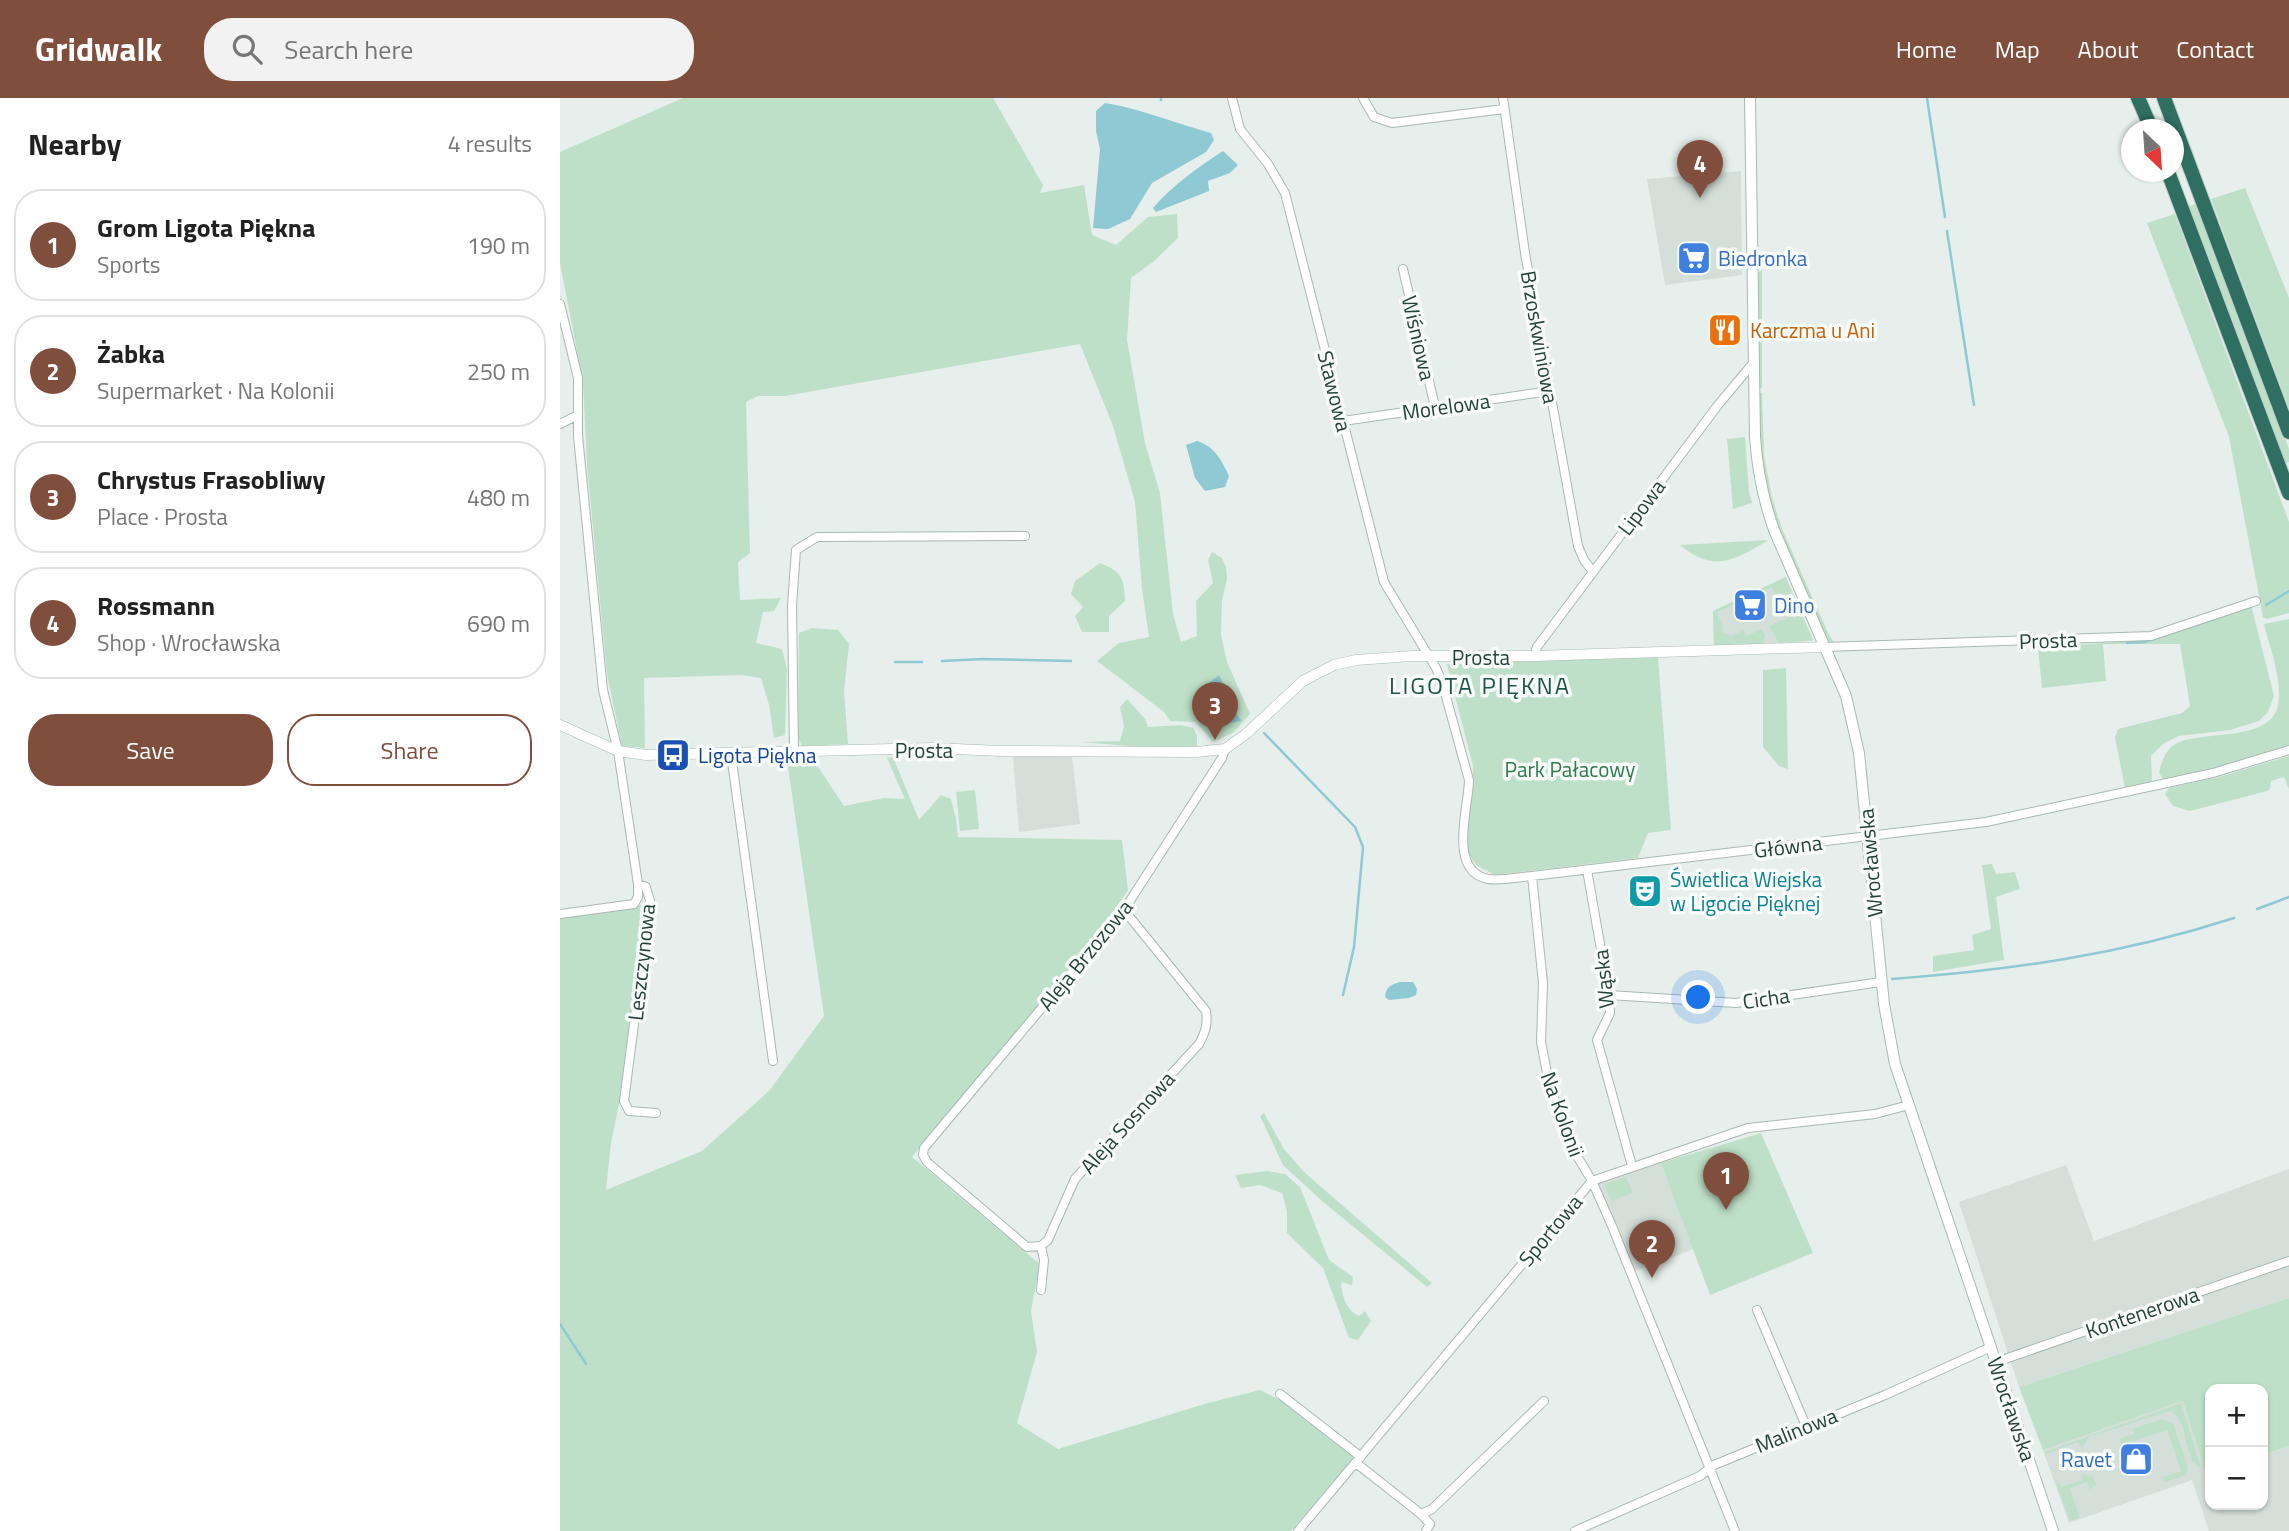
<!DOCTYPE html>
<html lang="en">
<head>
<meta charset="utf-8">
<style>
	:root { --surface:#fff; --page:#f2f2f2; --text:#222; --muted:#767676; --line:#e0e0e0; --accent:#804e3d }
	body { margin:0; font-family:"Titillium Web",sans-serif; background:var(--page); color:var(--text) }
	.controls { position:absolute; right:21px; bottom:21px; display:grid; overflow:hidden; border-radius:14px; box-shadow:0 2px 5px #0004 }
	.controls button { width:63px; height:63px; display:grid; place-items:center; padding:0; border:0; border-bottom:2px solid var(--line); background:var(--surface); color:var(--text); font:35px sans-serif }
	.compass { position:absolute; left:1561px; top:21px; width:63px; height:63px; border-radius:50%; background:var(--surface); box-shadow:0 2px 5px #0004; rotate:155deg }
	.you { position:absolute; left:1139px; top:900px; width:24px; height:24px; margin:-18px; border:5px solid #fff; border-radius:50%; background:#1a73e8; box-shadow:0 0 0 10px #1a73e833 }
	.badge { display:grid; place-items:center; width:46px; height:46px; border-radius:50%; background:var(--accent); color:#fff; font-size:23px; font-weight:700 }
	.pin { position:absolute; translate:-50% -58px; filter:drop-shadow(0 2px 4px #0008) }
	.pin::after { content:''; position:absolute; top:37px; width:24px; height:21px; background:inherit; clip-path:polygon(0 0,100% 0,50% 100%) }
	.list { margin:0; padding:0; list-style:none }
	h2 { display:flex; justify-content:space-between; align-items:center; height:91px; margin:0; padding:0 28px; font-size:30px }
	h2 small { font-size:23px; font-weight:400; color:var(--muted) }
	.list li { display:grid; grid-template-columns:46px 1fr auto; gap:21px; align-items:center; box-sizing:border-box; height:112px; margin:0 14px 14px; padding:0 14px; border:2px solid var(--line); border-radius:28px }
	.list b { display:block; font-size:26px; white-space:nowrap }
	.list p { margin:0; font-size:23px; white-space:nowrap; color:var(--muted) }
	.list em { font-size:23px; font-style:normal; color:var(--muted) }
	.actions { display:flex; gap:14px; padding:21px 28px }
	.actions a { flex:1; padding:16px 0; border:2px solid var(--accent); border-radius:28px; text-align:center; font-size:24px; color:var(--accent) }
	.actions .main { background:var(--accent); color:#fff }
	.icon { flex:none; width:38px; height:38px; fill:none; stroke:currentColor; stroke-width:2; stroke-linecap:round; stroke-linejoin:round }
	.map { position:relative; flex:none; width:1729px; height:1433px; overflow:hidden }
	header { display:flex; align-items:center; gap:42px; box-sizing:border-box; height:98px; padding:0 35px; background:var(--accent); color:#fff }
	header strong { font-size:33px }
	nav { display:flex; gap:38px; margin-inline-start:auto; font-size:24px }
	.search { width:490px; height:63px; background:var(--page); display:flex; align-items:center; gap:18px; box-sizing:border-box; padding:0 24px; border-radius:28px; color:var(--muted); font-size:26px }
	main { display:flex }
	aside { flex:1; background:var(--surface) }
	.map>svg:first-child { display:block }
	.built { fill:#d4dfda }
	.green { fill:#bfe0c8 }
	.water { fill:#8ec9d4 }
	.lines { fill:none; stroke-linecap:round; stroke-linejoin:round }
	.stream { stroke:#8ec9d4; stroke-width:2.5 }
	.minor-casing { stroke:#a8b8b2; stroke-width:10 }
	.tertiary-casing { stroke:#a8b8b2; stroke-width:11 }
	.secondary-casing { stroke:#a4bbb3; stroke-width:12 }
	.motorway-casing { stroke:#c2cac8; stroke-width:16 }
	.minor { stroke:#fff; stroke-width:8 }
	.tertiary { stroke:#fff; stroke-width:10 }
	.secondary { stroke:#fff; stroke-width:10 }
	.motorway { stroke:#2f6f62; stroke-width:14 }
	.labels { text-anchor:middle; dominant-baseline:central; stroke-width:7; stroke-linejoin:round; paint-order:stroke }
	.shop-label { font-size:21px; fill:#366cbe; stroke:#f7fbf9; text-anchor:start }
	.food-label { font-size:21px; fill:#c56008; stroke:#f7fbf9; text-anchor:start }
	.street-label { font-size:21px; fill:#24423a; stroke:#f7fbf9 }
	.transit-label { font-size:21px; fill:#164399; stroke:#f7fbf9; text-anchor:start }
	.park-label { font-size:21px; fill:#2d7a4b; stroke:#f7fbf9 }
	.culture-label { font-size:21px; fill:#0d838f; stroke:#f7fbf9; text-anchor:start }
	.quarter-label { font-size:24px; letter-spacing:2px; fill:#1f5548; stroke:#f7fbf9 }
</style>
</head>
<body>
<header>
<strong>Gridwalk</strong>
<div class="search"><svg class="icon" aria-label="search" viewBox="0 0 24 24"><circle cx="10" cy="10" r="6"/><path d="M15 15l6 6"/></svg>Search here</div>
<nav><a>Home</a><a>Map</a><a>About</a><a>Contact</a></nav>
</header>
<main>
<aside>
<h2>Nearby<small>4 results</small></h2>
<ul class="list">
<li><span class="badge">1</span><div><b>Grom Ligota Piękna</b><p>Sports</p></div><em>190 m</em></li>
<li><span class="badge">2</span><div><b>Żabka</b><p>Supermarket · Na Kolonii</p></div><em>250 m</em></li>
<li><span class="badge">3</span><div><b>Chrystus Frasobliwy</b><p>Place · Prosta</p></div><em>480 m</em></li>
<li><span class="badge">4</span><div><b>Rossmann</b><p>Shop · Wrocławska</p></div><em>690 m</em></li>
</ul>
<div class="actions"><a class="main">Save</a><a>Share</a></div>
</aside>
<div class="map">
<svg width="1729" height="1433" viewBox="0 0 1729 1433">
	<rect width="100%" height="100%" fill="#e6efeb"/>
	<path class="built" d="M 1181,73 L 1182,177 L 1105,187 L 1087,81 Z
		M 1226,479 L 1253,543 L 1154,548 L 1153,513 Z
		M 453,659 L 512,659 L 520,726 L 459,734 Z
		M 1101,1065 L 1134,1151 L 1075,1173 L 1038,1085 Z
		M 1506,1067 L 1534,1143 L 1729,1071 L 1729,1200 L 1459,1289 L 1399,1104 Z
		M 1623,1303 L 1646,1377 L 1650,1376 L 1650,1407 L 1703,1407 L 1703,1357 L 1729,1348 L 1729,1433 L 1649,1433 L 1632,1382 L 1509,1425 L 1483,1352 Z"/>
	<path class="green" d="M 123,0 L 433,0 L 483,87 L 480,95 L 524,87 L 532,137 L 556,147 L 588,119 L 617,116 L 618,140 L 593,164 L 571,180 L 567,242 L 585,345 L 600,395 L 613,516 L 621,544 L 637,538 L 636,503 L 653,485 L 648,462 L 652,454 L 662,460 L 666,469 L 667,481 L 662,502 L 661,537 L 667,564 L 690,616 L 673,635 L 653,644 L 636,624 L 610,623 L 604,614 L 537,563 L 559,545 L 589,539 L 582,491 L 575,404 L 553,328 L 520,246 L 225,298 L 198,298 L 186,304 L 190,455 L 178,464 L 180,502 L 221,500 L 214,513 L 203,514 L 196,545 L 222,551 L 227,571 L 225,637 L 214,640 L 209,607 L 201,580 L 181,577 L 84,580 L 85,650 L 62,648 L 47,576 L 27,367 L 23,284 L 0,165 L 0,54 Z
		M 1685,90 L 1729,200 L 1729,311 L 1651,101 Z
		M 1638,105 L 1729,351 L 1729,364 L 1722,367 L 1627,109 Z
		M 1615,116 L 1729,424 L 1729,515 L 1707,521 L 1703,519 L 1669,339 L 1587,125 Z
		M 1202,171 L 1202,290 L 1199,290 L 1197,177 Z
		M 1199,295 L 1202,295 L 1204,357 L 1212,400 L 1222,431 L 1268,535 L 1275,546 L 1268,543 C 1247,496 1220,447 1208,397 C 1200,363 1200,329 1199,295 Z
		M 1185,339 L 1189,394 L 1192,405 L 1173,411 L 1167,341 Z
		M 1208,442 C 1175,463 1153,475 1120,447 Z
		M 540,465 C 562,474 564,479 565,503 L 549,518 L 549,534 L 522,534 L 515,518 L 523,509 L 511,496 L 515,483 Z
		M 1226,479 L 1232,494 L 1222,498 L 1221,495 L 1216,497 L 1212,490 L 1157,514 L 1163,530 L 1162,531 L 1163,534 L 1171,538 L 1184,532 L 1186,538 L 1202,531 L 1205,538 L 1203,546 L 1154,548 L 1153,513 Z
		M 1233,496 L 1253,542 L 1219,545 L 1209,528 L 1236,516 L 1229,498 Z
		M 1691,507 L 1714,598 L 1708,614 L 1699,623 L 1670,632 L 1619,638 L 1604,645 L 1591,658 L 1592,683 L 1565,690 L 1555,639 L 1558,631 L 1622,615 L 1630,608 L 1620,546 L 1543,546 L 1546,583 L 1482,590 L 1478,550 L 1583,542 Z
		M 1729,521 L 1729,647 L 1655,671 L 1604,682 L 1599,675 C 1601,665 1605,653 1614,647 C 1639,630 1718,648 1719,600 C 1720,576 1710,550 1704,526 Z
		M 252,530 L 278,532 L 289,546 L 284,593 L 288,646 L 242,648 L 238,639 L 239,535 Z
		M 1098,559 L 1111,732 L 1088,735 L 1078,760 L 935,777 L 916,767 L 908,755 L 905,732 L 913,695 L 913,668 L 887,566 Z
		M 1226,570 L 1228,671 L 1219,668 L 1203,649 L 1203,572 Z
		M 567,601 L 585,621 L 588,629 L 621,627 L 633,630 L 637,638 L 637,648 L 580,649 L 522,644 L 560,643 L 564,628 L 560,609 Z
		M 1729,658 L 1729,691 L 1724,679 L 1711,683 L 1710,691 L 1707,693 L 1630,713 L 1613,708 L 1605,696 L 1609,690 L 1659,679 Z
		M 333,659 L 359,722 L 381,697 L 391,701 L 396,721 L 398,739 L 562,742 L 568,792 L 537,837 L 352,1059 C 395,1094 436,1131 480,1166 L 471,1213 L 477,1254 L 457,1325 L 498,1351 L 648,1305 L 700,1292 L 720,1302 L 794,1359 L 731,1433 L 0,1433 L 0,817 L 84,807 L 87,817 L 74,932 L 51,1045 L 46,1092 L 142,1053 L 209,993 L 264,918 L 227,662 L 253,661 L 284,708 L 324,700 L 345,701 L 327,660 Z
		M 415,692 L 419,731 L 400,733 L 396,694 Z
		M 1432,766 L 1436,776 L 1455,774 L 1460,791 L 1436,799 L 1444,862 L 1373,874 L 1373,858 L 1414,852 L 1412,837 L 1431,831 L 1422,767 Z
		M 704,1015 L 724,1051 L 744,1074 L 872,1185 L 867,1189 L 762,1103 L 723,1067 L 700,1018 Z
		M 1201,1035 L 1253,1155 L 1150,1197 L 1101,1065 Z
		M 707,1073 L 725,1076 L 740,1089 L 769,1162 L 793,1179 L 792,1187 L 781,1184 C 782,1198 786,1212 799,1218 L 805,1213 L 811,1223 L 798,1242 L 789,1240 L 763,1170 L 727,1135 L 727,1113 L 722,1095 L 700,1087 L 681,1090 L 675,1077 Z
		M 1066,1079 L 1073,1095 L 1052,1103 L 1044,1087 Z
		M 1729,1200 L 1729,1348 L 1703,1357 L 1703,1291 L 1650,1291 L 1650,1376 L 1646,1377 L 1623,1303 L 1483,1352 L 1459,1289 Z
		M 1621,1305 L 1641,1370 C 1621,1361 1631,1322 1610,1313 L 1529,1339 L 1522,1350 L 1518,1344 L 1485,1356 L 1485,1354 Z
		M 1602,1321 L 1613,1325 L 1628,1370 L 1626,1377 L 1605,1384 L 1603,1379 L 1621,1373 L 1607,1332 L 1576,1342 L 1577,1347 L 1563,1352 L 1559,1341 L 1574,1336 L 1572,1331 Z
		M 1522,1376 L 1532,1378 L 1536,1386 L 1530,1392 L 1527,1384 L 1510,1390 L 1520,1420 L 1510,1423 L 1496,1385 L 1499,1384 L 1501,1389 L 1523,1382 Z"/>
	<path class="water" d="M 545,5 C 581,11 615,25 651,35 L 654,42 L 646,54 L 592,85 L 570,121 L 548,131 L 533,130 L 540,51 L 536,33 L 536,13 Z
		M 663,53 L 678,67 L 670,75 L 648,83 L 649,93 L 596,114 L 593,110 C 614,86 637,70 663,53 Z
		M 637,343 C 655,349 661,361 669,378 L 665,389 L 645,393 L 635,380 L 626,347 Z
		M 659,577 L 671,600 L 663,608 L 668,618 L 676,616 L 682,623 L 663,626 L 647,586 Z
		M 840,884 L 853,884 L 857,891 L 856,897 L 849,900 L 829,902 L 825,899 C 826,888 831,887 840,884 Z"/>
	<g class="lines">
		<path class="stream" d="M 1367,0 L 1385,119
			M 601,2 L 601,0
			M 1387,133 L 1414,307
			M 1706,507 L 1729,493
			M 1567,545 L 1584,544 L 1657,520
			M 382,563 L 423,561 L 511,563
			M 335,564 L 362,564
			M 704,635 L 795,729 L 803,749 L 794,849 L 783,897
			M 1697,811 L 1729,799
			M 1332,881 C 1451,872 1560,857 1674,820
			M 0,1226 L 26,1266"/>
		<g class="minor-casing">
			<path id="minor" d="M 672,0 L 680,31 L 708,66 L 725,95 L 824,484 L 876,570 L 882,584 L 909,682 C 909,708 887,773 928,781 C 941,783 959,779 972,778 L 1426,724 L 1653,675 L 1729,652
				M 803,0 L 814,19 L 832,25 L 944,11
				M 943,0 L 965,155 L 1018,448 L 1024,462 L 1033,474
				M 843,171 L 875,309
				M 0,206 L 18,280 L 18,338 L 43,592 L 58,653 L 78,786 L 86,789 L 90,803 L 64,1003 L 69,1013 L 96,1015
				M 783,323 L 990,293
				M 0,326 L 18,317
				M 1264,549 L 1591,538 L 1696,503
				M 974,558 L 977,549 L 1158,307 L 1194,264
				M 234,654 L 232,507 L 236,452 L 257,439 L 465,438
				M 171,656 L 213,963
				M 1027,772 L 1049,897 L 1050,915 L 1037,942 L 1072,1068
				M 972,778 L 983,885 L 981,944 L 990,990 L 1017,1058 L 1032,1083 L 1052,1128 L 1175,1433
				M 564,812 L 646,913 C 648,927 645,935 639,946 L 515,1081 L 488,1142 L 481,1148 L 467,1149 L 367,1064 L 363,1057 L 364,1050 L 564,812 L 662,660 L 665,651
				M 0,816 L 74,806 L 78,799 L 78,786
				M 1049,897 L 1176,905 L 1321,884
				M 481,1192 L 484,1162 L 481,1148
				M 1197,1212 L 1246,1328
				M 1436,1264 L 1729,1163
				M 720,1296 L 801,1359
				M 796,1365 L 861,1416
				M 738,1433 L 1032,1083 L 1188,1030 L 1315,1016 L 1349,1007
				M 866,1433 L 870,1426 L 861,1416 L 872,1411 L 984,1303
				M 1015,1433 L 1140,1378 L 1154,1367 L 1325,1297 L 1431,1249"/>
		</g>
		<g class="tertiary-casing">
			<path id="tertiary" d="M 0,627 L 58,653 L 86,657 L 373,650 L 441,653 L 636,654 L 665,651 L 686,636 L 743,583 L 774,567 L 796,562 L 852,558 L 974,558 L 1264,549"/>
		</g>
		<g class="secondary-casing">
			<path id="secondary" d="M 1190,0 L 1195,338 C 1197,371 1203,401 1214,432 L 1286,598 L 1299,655 L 1324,906 L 1335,966 L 1493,1433"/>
		</g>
		<g class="motorway-casing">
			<path id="motorway" d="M 1578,0 L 1592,32
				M 1604,0 L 1729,334
				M 1608,74 L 1729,395"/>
		</g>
		<use href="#minor" class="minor"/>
		<use href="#tertiary" class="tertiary"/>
		<use href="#secondary" class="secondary"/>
		<use href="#motorway" class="motorway"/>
	</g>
	<defs>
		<g id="supermarket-square" transform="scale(1.75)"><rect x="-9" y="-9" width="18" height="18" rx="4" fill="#3f7fe0" stroke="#f7fbf9"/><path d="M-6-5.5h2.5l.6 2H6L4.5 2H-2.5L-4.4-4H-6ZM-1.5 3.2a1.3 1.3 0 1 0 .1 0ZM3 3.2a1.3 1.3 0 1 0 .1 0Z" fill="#fff"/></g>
		<g id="restaurant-square" transform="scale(1.75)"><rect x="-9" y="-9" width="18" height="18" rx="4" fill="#e8710a" stroke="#f7fbf9"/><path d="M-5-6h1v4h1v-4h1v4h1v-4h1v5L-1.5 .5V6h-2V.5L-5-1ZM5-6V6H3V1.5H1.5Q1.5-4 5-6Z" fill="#fff"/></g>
		<g id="bus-square" transform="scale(1.75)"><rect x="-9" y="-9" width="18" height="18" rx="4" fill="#1a4fb4" stroke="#f7fbf9"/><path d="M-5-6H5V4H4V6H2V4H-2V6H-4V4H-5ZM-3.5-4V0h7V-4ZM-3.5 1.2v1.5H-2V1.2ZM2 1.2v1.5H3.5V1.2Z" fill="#fff"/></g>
		<g id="theatre-square" transform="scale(1.75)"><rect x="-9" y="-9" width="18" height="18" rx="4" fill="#0f9aa8" stroke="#f7fbf9"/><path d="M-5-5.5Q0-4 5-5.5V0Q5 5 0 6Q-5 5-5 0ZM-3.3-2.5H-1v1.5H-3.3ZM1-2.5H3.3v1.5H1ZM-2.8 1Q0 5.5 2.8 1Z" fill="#fff"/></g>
		<g id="shop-square" transform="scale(1.75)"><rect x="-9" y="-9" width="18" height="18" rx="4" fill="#3f7fe0" stroke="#f7fbf9"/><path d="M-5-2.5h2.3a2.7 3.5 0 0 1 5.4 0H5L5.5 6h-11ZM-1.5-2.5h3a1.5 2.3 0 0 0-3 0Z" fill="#fff"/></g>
	</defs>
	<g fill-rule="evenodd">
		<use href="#supermarket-square" x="1134" y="160"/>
		<use href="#restaurant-square" x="1165" y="232"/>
		<use href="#supermarket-square" x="1190" y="507"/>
		<use href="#bus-square" x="113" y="657"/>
		<use href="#theatre-square" x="1085" y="793"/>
		<use href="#shop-square" x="1576" y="1361"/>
	</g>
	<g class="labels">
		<g class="shop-label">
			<text x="1158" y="160">Biedronka</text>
			<text x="1214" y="507">Dino</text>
			<text x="1552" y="1361" text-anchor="end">Ravet</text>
		</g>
		<g class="food-label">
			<text x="1190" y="232">Karczma u Ani</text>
		</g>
		<g class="street-label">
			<text transform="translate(980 239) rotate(80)">Brzoskwiniowa</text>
			<text transform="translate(859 240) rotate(77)">Wiśniowa</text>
			<text transform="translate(775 293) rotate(76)">Stawowa</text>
			<text transform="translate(886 308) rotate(-8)">Morelowa</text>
			<text transform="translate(1081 409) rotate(-53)">Lipowa</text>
			<text transform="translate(1488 542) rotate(-2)">Prosta</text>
			<text x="921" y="559">Prosta</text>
			<text x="364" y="652">Prosta</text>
			<text transform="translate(1228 748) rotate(-7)">Główna</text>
			<text transform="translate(1310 765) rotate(-95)">Wrocławska</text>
			<text transform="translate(525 857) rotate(-51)">Aleja Brzozowa</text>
			<text transform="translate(81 864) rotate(-84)">Leszczynowa</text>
			<text transform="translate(1043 881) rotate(-96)">Wąska</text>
			<text transform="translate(1206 900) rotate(-8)">Cicha</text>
			<text transform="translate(1003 1016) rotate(70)">Na Kolonii</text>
			<text transform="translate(567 1024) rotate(-48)">Aleja Sosnowa</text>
			<text transform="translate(990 1132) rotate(-50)">Sportowa</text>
			<text transform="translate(1582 1214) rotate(-19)">Kontenerowa</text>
			<text transform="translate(1452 1311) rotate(71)">Wrocławska</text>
			<text transform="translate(1236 1332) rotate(-22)">Malinowa</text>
		</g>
		<g class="transit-label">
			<text x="138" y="657">Ligota Piękna</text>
		</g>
		<g class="park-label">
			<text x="1010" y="671">Park Pałacowy</text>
		</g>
		<g class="culture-label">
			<text x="1110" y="781">Świetlica Wiejska<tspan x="1110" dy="24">w Ligocie Pięknej</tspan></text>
		</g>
		<g class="quarter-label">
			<text x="920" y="587">LIGOTA PIĘKNA</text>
		</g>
	</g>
</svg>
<div class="controls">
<button>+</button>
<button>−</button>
</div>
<svg class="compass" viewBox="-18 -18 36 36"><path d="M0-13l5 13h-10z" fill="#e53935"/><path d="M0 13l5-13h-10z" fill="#767676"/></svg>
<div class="you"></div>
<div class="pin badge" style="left:1166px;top:1112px">1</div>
<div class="pin badge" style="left:1092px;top:1180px">2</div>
<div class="pin badge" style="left:655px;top:642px">3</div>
<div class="pin badge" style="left:1140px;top:100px">4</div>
</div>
</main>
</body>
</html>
